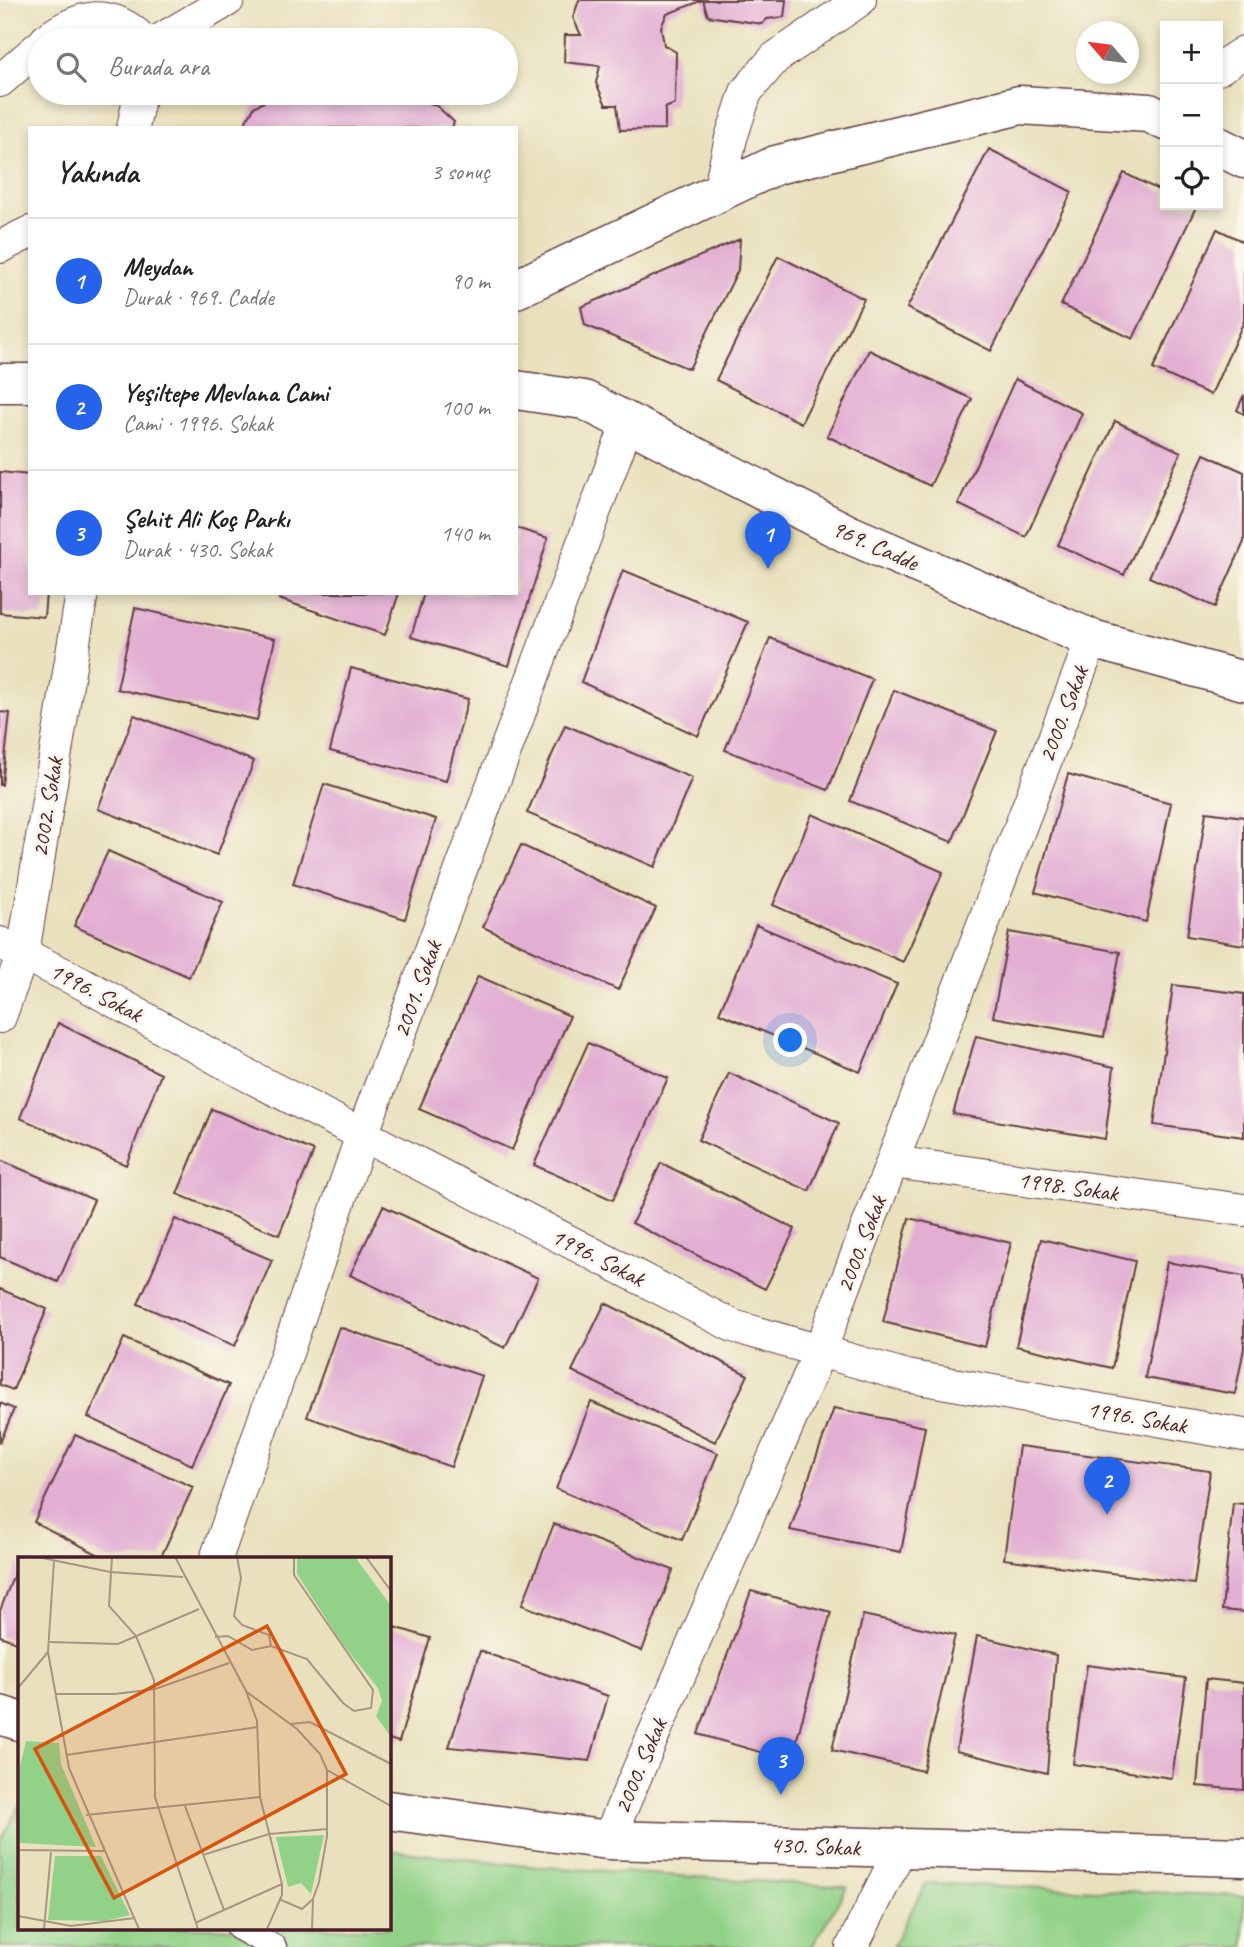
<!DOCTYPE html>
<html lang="tr">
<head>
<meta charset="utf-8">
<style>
	:root { --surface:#fff; --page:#f6f6f6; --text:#222; --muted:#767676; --line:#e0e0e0; --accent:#2563eb }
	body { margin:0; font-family:Caveat,sans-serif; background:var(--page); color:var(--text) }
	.controls { position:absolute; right:21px; top:21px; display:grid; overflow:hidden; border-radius:0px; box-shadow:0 4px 10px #0003 }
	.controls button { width:63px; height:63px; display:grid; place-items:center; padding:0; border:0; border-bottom:2px solid var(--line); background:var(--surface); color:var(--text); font:35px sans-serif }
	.compass { position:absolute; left:1076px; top:21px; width:63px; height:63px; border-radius:50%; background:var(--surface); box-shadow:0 4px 10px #0003; rotate:298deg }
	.you { position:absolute; left:791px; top:1041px; width:24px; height:24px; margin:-18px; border:5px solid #fff; border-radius:50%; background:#1a73e8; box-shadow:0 0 0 10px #1a73e833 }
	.badge { display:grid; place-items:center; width:46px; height:46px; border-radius:50%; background:var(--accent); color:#fff; font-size:23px; font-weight:700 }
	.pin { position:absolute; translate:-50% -58px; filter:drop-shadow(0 2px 4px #0008) }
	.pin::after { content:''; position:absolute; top:37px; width:24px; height:21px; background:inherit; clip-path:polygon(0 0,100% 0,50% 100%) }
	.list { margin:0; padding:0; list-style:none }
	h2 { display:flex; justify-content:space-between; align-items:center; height:91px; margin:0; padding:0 28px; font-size:30px }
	h2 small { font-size:23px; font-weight:400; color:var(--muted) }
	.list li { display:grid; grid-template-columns:46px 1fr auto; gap:21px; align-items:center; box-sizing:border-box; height:126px; padding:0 28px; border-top:2px solid var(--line) }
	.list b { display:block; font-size:26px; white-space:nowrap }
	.list p { margin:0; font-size:23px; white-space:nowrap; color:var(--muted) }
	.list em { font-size:23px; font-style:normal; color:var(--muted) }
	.icon { flex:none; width:38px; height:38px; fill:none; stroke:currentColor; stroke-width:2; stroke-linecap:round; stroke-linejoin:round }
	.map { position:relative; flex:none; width:1244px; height:1947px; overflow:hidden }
	.search { position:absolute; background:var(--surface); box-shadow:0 4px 10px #0003; left:28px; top:28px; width:490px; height:77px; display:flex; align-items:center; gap:18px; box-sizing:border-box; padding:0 24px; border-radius:38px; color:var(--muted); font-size:26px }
	.panel { position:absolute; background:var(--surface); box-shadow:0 4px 10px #0003; left:28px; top:126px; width:490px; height:469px; border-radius:0px }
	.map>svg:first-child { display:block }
	.green { fill:#92d288; stroke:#6e785a; stroke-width:2 }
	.building { fill:#e2afd3 }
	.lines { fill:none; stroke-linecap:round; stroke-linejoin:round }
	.pedestrian-casing { stroke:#623c41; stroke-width:27 }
	.minor-casing { stroke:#623c41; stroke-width:34 }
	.tertiary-casing { stroke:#623c41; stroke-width:41 }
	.pedestrian { stroke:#fff; stroke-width:24 }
	.minor { stroke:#fff; stroke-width:32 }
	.tertiary { stroke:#fff; stroke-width:38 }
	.labels { text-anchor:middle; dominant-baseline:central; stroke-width:6; stroke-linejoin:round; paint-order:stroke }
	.street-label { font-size:24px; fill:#4a1f2b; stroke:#fbf7ec }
	.inset-road { fill:none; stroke:#a99383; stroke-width:2 }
	.view { fill:#d8530f; fill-opacity:0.15; stroke:#d8530f; stroke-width:3.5 }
	.inset-edge { fill:none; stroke:#4a1f2b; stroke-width:3.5 }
</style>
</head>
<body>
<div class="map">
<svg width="1244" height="1947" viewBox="0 0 1244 1947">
	<rect width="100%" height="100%" fill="#fbf7ec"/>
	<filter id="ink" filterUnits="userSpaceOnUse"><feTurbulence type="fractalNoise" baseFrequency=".0143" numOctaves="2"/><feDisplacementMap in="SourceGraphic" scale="14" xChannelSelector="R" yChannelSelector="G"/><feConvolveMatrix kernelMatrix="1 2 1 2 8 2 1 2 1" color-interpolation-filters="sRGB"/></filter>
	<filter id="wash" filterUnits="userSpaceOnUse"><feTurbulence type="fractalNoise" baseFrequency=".00686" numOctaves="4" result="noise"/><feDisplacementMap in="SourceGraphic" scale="28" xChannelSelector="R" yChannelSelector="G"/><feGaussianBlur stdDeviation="1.57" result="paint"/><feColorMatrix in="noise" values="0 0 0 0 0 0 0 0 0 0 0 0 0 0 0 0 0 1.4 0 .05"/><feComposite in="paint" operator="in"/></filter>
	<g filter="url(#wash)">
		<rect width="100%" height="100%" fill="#e9e1bd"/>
		<path class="green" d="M 19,1807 L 19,1928 L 388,1928 L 389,1850 L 528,1866 L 847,1887 L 812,1947 L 0,1947 L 0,1840 Z
			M 926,1883 L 1244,1896 L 1244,1947 L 892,1947 Z"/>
		<g id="blocks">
			<path class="building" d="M 579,0 L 786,0 L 784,17 L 767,19 L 762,24 L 708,16 L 703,0 L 667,14 L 661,27 L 664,45 L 676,52 L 675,104 L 665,108 L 665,129 L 620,130 L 617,105 L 606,105 L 596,83 L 600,66 L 564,62 L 565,35 L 581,35 L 573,18 Z
				M 351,33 L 356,40 L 330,40 Z
				M 263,93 L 422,93 L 420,99 L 437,106 L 454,122 L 452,128 L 247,128 L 246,121 L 255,106 L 264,102 Z
				M 989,149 L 1072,192 L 991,351 L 907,308 Z
				M 1124,173 L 1165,193 L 1165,205 L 1191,205 L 1196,207 L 1133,339 L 1061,305 Z
				M 1217,229 L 1244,242 L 1244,321 L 1211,395 L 1153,369 Z
				M 740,239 L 738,270 L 689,369 L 585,325 L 581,307 Z
				M 778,256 L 864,299 L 801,423 L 716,380 Z
				M 869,350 L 972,399 L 930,486 L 827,436 Z
				M 1015,379 L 1082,413 L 1026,537 L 958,504 Z
				M 1244,395 L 1244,414 L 1237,410 Z
				M 1115,421 L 1181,452 L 1124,575 L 1058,545 Z
				M 1204,454 L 1244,472 L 1244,542 L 1215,607 L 1149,577 Z
				M 0,472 L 30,475 L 30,593 L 46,593 L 44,617 L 0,613 Z
				M 516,528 L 548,538 L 509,666 L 411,637 L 424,593 L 516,593 Z
				M 623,570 L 748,622 L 698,736 L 581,682 Z
				M 281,593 L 399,593 L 385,635 L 279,599 Z
				M 135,608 L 275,639 L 257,720 L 117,689 Z
				M 770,638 L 872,679 L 828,790 L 725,750 Z
				M 351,668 L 468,699 L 446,781 L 330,751 Z
				M 894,690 L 997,731 L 952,842 L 850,801 Z
				M 0,712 L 10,713 L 2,785 L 0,785 Z
				M 134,715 L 254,761 L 217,855 L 98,809 Z
				M 565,725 L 692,778 L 655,867 L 527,813 Z
				M 1068,774 L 1171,803 L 1146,922 L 1035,892 Z
				M 324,784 L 436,819 L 405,919 L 293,884 Z
				M 1206,812 L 1244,817 L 1244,945 L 1187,936 Z
				M 812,814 L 943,872 L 903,962 L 773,905 Z
				M 521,845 L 656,908 L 618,990 L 483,927 Z
				M 108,851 L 223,902 L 189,977 L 74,926 Z
				M 756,925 L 897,984 L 860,1072 L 719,1013 Z
				M 1009,932 L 1120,952 L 1104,1037 L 993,1017 Z
				M 478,976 L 570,1016 L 512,1150 L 419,1109 Z
				M 1173,985 L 1244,994 L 1244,1137 L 1154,1125 Z
				M 58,1023 L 161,1074 L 126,1165 L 20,1118 Z
				M 976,1036 L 1114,1067 L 1105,1139 L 953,1114 Z
				M 588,1043 L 668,1078 L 613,1200 L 534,1165 Z
				M 729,1073 L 839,1123 L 809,1191 L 698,1140 Z
				M 212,1109 L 314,1151 L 279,1235 L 177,1194 Z
				M 0,1160 L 94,1200 L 58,1282 L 0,1257 Z
				M 661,1163 L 795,1229 L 765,1289 L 632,1223 Z
				M 383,1206 L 538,1278 L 505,1348 L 350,1275 Z
				M 909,1218 L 1011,1243 L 985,1347 L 883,1322 Z
				M 175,1219 L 272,1260 L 235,1346 L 138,1304 Z
				M 1041,1239 L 1135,1261 L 1112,1368 L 1016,1346 Z
				M 1167,1262 L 1244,1276 L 1244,1348 L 1235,1394 L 1145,1378 Z
				M 0,1289 L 47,1309 L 13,1390 L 0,1385 Z
				M 605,1303 L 748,1375 L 715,1442 L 572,1371 Z
				M 339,1327 L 482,1376 L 451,1467 L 307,1417 Z
				M 124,1338 L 229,1385 L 192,1465 L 88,1417 Z
				M 591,1402 L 718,1453 L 682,1540 L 556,1489 Z
				M 0,1403 L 14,1409 L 0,1443 Z
				M 834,1408 L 925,1427 L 901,1552 L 790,1530 Z
				M 75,1435 L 193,1487 L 160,1559 L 107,1559 L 34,1522 Z
				M 1019,1446 L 1210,1471 L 1194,1584 L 1004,1559 Z
				M 1233,1503 L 1244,1504 L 1244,1612 L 1222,1610 Z
				M 554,1524 L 673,1570 L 642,1651 L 522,1605 Z
				M 19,1561 L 19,1643 L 0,1636 L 0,1611 Z
				M 751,1591 L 831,1612 L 791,1761 L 698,1734 Z
				M 863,1615 L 955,1635 L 923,1771 L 832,1750 Z
				M 388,1625 L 430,1638 L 399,1742 L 388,1739 Z
				M 977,1636 L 1056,1655 L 1047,1773 L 956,1751 Z
				M 480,1651 L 608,1696 L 590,1761 L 449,1747 Z
				M 1087,1665 L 1186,1678 L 1172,1778 L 1073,1764 Z
				M 1206,1679 L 1244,1683 L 1244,1790 L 1197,1786 Z"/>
		</g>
	</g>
	<g filter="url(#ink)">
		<use href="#blocks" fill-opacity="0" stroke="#623c41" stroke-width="2"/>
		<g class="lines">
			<g class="pedestrian-casing">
				<path id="pedestrian" d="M 239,1928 L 274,1947"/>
			</g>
			<g class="minor-casing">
				<path id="minor" d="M 46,40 C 81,14 110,8 143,40
					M 160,40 L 228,0
					M 1218,69 L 1244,52
					M 0,81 L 40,46
					M 133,128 L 140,93
					M 719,192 L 731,138 L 746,92 L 775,58 L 860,0
					M 0,247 L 30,232
					M 0,943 L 82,983 L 243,1073 L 733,1326 L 907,1376 L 1244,1435
					M 0,1017 L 23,953 L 82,593
					M 892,1162 L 1244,1210
					M 216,1559 L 362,1135 L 628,422
					M 608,1840 L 820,1351 L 1092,639
					M 852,1947 L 901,1848"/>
			</g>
			<g class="tertiary-casing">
				<path id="tertiary" d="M 1218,146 L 1244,159
					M 516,289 L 776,165 L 1020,105 L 1149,113 L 1165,121
					M 0,383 L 30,383
					M 516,390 L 584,400 L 848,534 L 1092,639 L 1244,681
					M 0,1715 L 19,1721
					M 388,1810 L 608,1840 L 1244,1857"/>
			</g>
			<use href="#pedestrian" class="pedestrian"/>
			<use href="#minor" class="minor"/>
			<use href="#tertiary" class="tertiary"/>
		</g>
	</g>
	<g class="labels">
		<g class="street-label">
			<text transform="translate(875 545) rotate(24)">969. Cadde</text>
			<text transform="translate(1063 714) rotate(-69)">2000. Sokak</text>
			<text transform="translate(47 807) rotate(-81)">2002. Sokak</text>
			<text transform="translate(417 989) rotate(-70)">2001. Sokak</text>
			<text transform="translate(96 992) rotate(28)">1996. Sokak</text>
			<text transform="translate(1068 1186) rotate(8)">1998. Sokak</text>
			<text transform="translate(861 1244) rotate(-69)">2000. Sokak</text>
			<text transform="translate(598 1257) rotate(27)">1996. Sokak</text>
			<text transform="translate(1137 1417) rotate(10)">1996. Sokak</text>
			<text transform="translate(640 1766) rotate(-67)">2000. Sokak</text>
			<text transform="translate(815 1846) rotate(2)">430. Sokak</text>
		</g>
	</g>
	<g transform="translate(18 1557)">
		<rect width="373" height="373" fill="#e9e1bd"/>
		<path d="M 279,0 L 337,0 L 373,49 L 373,180 L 358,159 L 364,144 L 360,131 L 325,88 L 279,17 ZM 8,184 L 41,186 L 43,207 L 78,290 L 2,286 L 2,209 ZM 306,278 L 293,337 L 283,326 L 270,330 L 258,280 ZM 37,299 L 83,299 L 112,358 L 87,364 L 30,363 Z" fill="#92d288"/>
		<path class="inset-road" d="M 20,0 L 92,15 L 165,20M 94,0 L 91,49 L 118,79 L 136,123 L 137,240 L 180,372M 157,0 L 228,134 L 239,164 L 242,240 L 264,327 L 264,338 L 249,372M 219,0 L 223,21 L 216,59 L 224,68 L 251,78 L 253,89M 348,0 L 373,34M 197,80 L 210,79 L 234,93 L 253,89 L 289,102 L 325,146 L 336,154 L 353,151 L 355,133 L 276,18 L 276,0M 32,85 L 100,87 L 181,52M 30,95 L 51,211 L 121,372M 0,131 L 30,95 L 36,4M 229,135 L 279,172 L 302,197 L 309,213 L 309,279 L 301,325 L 295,342 L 284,352 L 261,342M 38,137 L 97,137 L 137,132 L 211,106M 272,167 L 292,165 L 373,207M 48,198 L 239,170M 309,213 L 373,249M 167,249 L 206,353M 68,258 L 242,240M 0,293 L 86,294M 185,298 L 251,277 L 310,272M 0,359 L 53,369 L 117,361M 177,366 L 264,327M 26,372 L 33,295M 294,372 L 295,342"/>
		<path class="view" d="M 249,69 L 328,217 L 96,341 L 17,192 Z"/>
		<rect width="373" height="373" class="inset-edge"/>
	</g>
</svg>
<div class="controls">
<button>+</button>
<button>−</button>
<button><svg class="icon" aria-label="locate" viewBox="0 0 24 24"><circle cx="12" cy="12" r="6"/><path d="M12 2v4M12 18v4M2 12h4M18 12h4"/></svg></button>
</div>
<svg class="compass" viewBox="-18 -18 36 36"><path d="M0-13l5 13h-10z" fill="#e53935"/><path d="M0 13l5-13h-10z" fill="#767676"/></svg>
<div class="you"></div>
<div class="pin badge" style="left:768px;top:569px">1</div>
<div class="pin badge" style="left:1107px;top:1515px">2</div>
<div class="pin badge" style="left:781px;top:1795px">3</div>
<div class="search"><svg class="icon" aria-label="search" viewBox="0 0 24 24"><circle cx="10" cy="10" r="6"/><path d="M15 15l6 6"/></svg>Burada ara</div>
<section class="panel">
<h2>Yakında<small>3 sonuç</small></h2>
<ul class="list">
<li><span class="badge">1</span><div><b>Meydan</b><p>Durak · 969. Cadde</p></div><em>90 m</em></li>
<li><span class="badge">2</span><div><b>Yeşiltepe Mevlana Cami</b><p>Cami · 1996. Sokak</p></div><em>100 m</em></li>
<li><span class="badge">3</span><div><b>Şehit Ali Koç Parkı</b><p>Durak · 430. Sokak</p></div><em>140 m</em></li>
</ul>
</section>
</div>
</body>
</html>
